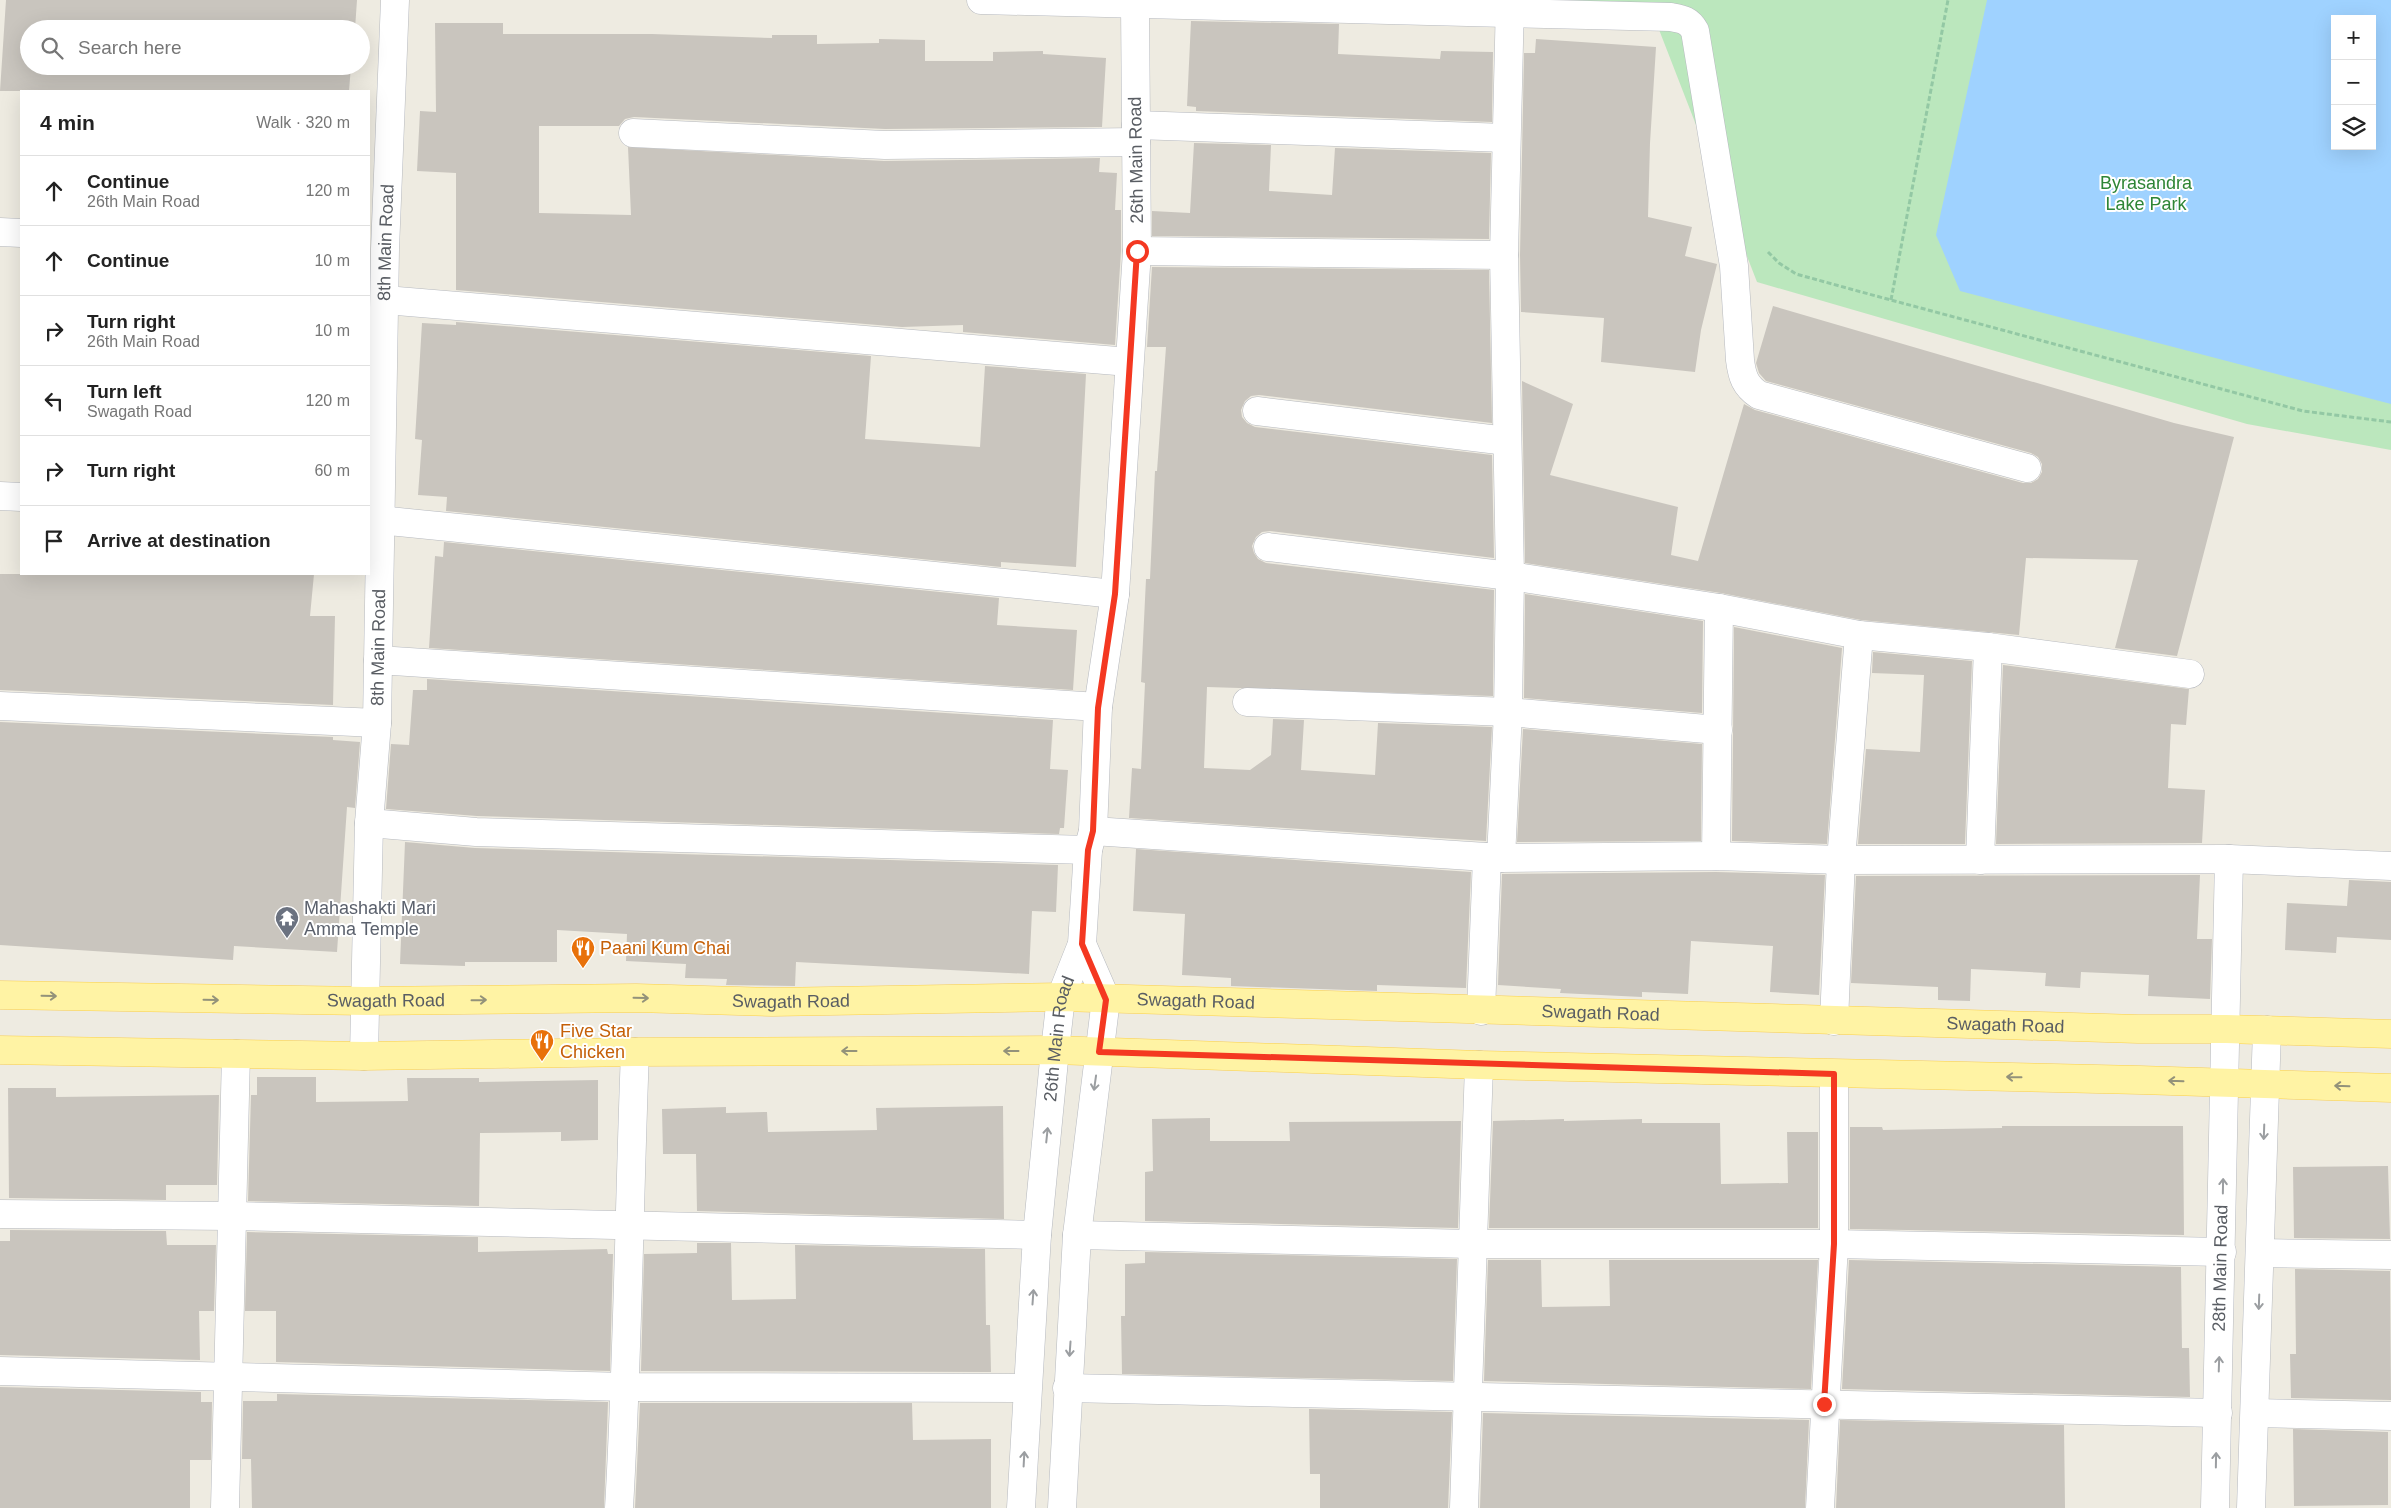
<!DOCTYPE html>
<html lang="en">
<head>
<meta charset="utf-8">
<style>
	:root { --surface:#fff; --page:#f6f6f6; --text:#222; --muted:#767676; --line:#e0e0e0 }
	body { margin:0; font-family:Arial,sans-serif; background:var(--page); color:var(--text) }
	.controls { position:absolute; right:15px; top:15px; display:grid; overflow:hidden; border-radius:0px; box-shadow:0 5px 20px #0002 }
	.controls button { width:45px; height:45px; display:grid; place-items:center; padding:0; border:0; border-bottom:1px solid var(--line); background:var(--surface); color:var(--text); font:25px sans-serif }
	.stop { position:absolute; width:15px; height:15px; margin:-11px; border:4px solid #f43821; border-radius:50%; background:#fff }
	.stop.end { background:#f43821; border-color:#fff; box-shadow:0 1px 5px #0008 }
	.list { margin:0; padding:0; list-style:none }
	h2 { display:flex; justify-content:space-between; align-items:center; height:65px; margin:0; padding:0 20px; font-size:21px }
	h2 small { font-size:16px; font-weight:400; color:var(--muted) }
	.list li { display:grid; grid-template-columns:32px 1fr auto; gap:15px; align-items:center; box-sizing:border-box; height:70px; padding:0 20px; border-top:1px solid var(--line) }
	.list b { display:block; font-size:19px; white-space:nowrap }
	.list p { margin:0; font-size:16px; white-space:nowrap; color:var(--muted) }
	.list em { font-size:16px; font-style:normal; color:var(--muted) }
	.icon { flex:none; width:28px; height:28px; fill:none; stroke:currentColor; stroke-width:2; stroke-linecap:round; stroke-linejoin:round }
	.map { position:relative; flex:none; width:2391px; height:1508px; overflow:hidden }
	.search { position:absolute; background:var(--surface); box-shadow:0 5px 20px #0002; left:20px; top:20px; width:350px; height:55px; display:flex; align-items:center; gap:12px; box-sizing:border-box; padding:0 18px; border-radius:28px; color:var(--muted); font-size:19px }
	.panel { position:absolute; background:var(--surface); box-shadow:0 5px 20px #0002; left:20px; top:90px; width:350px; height:485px; border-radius:0px }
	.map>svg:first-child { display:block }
	.green { fill:#bbe7bd; fill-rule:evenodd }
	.water { fill:#9fd2ff; fill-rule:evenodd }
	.building { fill:#c9c5be }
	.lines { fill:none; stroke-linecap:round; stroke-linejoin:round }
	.minor-casing { stroke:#b6b9bf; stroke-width:29 }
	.major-casing { stroke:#facf4d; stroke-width:29 }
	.path { stroke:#93c8a4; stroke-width:3; stroke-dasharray:5 2.5; stroke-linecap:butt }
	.minor { stroke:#fff; stroke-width:28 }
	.major { stroke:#fff3a4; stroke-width:28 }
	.oneway { stroke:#93927a }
	.oneway2 { stroke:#9b9ea1 }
	.route { stroke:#f43821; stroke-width:6 }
	.labels { text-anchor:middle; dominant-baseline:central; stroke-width:4; stroke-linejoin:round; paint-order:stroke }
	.street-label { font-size:18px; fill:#595d63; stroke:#fff }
	.park-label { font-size:18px; fill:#2e8536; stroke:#fff }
	.worship-label { font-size:18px; fill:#5b616d; stroke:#fff; text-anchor:start }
	.food-label { font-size:18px; fill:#c56008; stroke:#fff; text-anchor:start }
</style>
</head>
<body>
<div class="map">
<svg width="2391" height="1508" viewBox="0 0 2391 1508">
	<rect width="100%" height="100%" fill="#eeebe1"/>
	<path class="green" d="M 1517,0 L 2391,0 L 2391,450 L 2247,424 L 1757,282 L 1651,9 ZM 2335,19 L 2372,19 L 2372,146 L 2335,146 Z"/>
	<path class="water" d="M 1987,0 L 2391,0 L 2391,404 L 1960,291 L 1936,235 ZM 2335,19 L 2372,19 L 2372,146 L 2335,146 Z"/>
	<path class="building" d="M 6,0 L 357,0 L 355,29 L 29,29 L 29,66 L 351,66 L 349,91 L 0,91 Z
		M 1191,21 L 1339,24 L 1338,54 L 1440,59 L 1441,51 L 1493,52 L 1492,122 L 1196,111 L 1196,107 L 1187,106 Z
		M 435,23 L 503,23 L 503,34 L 652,34 L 772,38 L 772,35 L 817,35 L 817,44 L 879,43 L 879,39 L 925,40 L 925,61 L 993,61 L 993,52 L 1043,51 L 1043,54 L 1106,58 L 1102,127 L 885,129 L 634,117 L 625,119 L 619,126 L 539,126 L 539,213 L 631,215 L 628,147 L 884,161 L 1100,158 L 1099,172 L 1117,173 L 1115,210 L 1121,210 L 1121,251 L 1115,345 L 963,332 L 963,325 L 902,327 L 456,290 L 456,173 L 417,171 L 420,111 L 436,112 Z
		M 1536,39 L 1656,47 L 1650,143 L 1648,217 L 1692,227 L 1685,256 L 1717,264 L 1701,330 L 1695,372 L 1601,362 L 1604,318 L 1521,312 L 1520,255 L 1524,53 L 1535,53 Z
		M 1194,143 L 1271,145 L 1269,191 L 1332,195 L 1335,148 L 1491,153 L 1489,239 L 1152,236 L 1152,211 L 1190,213 Z
		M 1152,267 L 1489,270 L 1492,423 L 1259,395 L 1251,396 L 1245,401 L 1241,410 L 1242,417 L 1247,423 L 1255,427 L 1492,455 L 1494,558 L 1270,531 L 1262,532 L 1256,537 L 1252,546 L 1254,553 L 1258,559 L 1266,563 L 1494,590 L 1493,696 L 1207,687 L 1204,768 L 1250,770 L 1271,755 L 1273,719 L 1304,720 L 1301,770 L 1375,775 L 1378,723 L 1492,727 L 1486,841 L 1129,818 L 1132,768 L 1141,769 L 1145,683 L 1141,682 L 1146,579 L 1150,579 L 1155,471 L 1157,471 L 1166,347 L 1147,347 Z
		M 1773,306 L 2174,423 L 2234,437 L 2177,656 L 2115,648 L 2138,560 L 2026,558 L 2019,635 L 1861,620 L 1721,593 L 1525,563 L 1522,381 L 1573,404 L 1550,475 L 1678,507 L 1671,555 L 1698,561 L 1744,404 L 1755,410 L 2023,483 L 2031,483 L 2038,479 L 2042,472 L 2042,464 L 2038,457 L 2031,453 L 1766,381 L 1759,373 L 1756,363 Z
		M 456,322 L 871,356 L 865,439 L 980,447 L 985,366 L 1086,374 L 1076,567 L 1001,562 L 1001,567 L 446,511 L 447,497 L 418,495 L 422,440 L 415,439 L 422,323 L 456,325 Z
		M 444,542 L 999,598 L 997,625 L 1077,630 L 1073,690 L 429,648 L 435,556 L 443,557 Z
		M 0,574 L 314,574 L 310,616 L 335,616 L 333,705 L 0,690 Z
		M 1525,594 L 1703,621 L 1702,713 L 1524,698 Z
		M 1734,627 L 1842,648 L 1827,844 L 1732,841 Z
		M 1873,652 L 1972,661 L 1965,844 L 1858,844 L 1866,749 L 1920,752 L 1924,675 L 1872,673 Z
		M 2003,665 L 2189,689 L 2186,725 L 2171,724 L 2168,788 L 2205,790 L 2202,843 L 1996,844 Z
		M 427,679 L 1053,720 L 1050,769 L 1068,770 L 1064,828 L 1060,828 L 1059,834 L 477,816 L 386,809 L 391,744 L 409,745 L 413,690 L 427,690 Z
		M 0,722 L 333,737 L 333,740 L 360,742 L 355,808 L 347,807 L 337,952 L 234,946 L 233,960 L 0,945 Z
		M 1523,729 L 1702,744 L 1701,841 L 1517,842 Z
		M 405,842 L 475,848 L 1058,865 L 1056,912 L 1032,911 L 1029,974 L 796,962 L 795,986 L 726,985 L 727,979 L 685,978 L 686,964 L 626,961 L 627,934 L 557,930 L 557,962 L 465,962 L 465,966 L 400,964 Z
		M 1136,849 L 1471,872 L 1466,988 L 1377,985 L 1377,991 L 1231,986 L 1231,978 L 1182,975 L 1185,914 L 1133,911 Z
		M 1716,872 L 1825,875 L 1819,995 L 1770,992 L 1773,946 L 1691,941 L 1688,994 L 1642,992 L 1642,997 L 1560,993 L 1561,989 L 1498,985 L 1502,874 Z
		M 2200,875 L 2197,939 L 2212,939 L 2210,999 L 2148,996 L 2149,975 L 2081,972 L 2080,988 L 2045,986 L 2046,973 L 1971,969 L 1970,1001 L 1938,1000 L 1938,987 L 1851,983 L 1856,876 Z
		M 2349,880 L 2391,882 L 2391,940 L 2337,937 L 2336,953 L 2285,950 L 2287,903 L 2347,906 Z
		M 257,1077 L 316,1077 L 316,1102 L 408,1101 L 407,1078 L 479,1078 L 479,1082 L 598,1080 L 598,1140 L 561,1141 L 561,1132 L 480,1133 L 479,1206 L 248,1201 L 251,1095 L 257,1095 Z
		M 8,1088 L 56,1088 L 56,1097 L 219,1095 L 217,1185 L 166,1185 L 166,1200 L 9,1198 Z
		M 1003,1106 L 1004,1219 L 697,1211 L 696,1154 L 663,1154 L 662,1109 L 726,1107 L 726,1113 L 767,1112 L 768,1132 L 877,1130 L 876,1108 Z
		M 1210,1118 L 1210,1141 L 1290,1141 L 1289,1122 L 1461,1121 L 1458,1228 L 1145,1221 L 1145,1172 L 1153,1171 L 1152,1119 Z
		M 1564,1119 L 1564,1121 L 1642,1119 L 1642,1123 L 1720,1123 L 1721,1184 L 1788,1183 L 1787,1132 L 1818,1132 L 1818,1228 L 1489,1228 L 1493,1121 Z
		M 2002,1126 L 2183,1126 L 2184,1235 L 1850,1229 L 1850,1127 L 1882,1127 L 1883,1130 L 2002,1128 Z
		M 2388,1166 L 2390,1239 L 2294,1238 L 2293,1167 Z
		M 10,1230 L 166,1231 L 167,1245 L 216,1245 L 214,1311 L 199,1311 L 200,1360 L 0,1355 L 0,1241 L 10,1241 Z
		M 247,1232 L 478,1237 L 478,1252 L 607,1249 L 608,1254 L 613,1254 L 610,1371 L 276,1362 L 276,1311 L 245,1311 Z
		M 697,1243 L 731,1243 L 732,1300 L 796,1299 L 795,1245 L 985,1249 L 986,1325 L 990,1325 L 991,1372 L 641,1371 L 644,1254 L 697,1253 Z
		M 1145,1252 L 1457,1259 L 1453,1381 L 1122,1374 L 1121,1316 L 1125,1316 L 1125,1264 L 1145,1263 Z
		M 1488,1260 L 1541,1260 L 1542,1307 L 1610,1306 L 1609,1260 L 1818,1260 L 1811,1389 L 1484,1381 Z
		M 1849,1260 L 2181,1267 L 2182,1348 L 2189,1348 L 2190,1397 L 1842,1389 Z
		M 2295,1269 L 2390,1271 L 2391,1400 L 2291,1398 L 2290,1354 L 2296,1354 Z
		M 0,1387 L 201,1392 L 201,1402 L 212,1402 L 211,1460 L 190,1460 L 190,1508 L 0,1508 Z
		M 277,1394 L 608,1402 L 604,1508 L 252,1508 L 251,1459 L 242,1459 L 243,1401 L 277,1401 Z
		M 640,1403 L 912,1403 L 913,1440 L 991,1439 L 991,1508 L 635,1508 Z
		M 1309,1409 L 1452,1412 L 1448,1508 L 1320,1508 L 1320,1474 L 1310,1474 Z
		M 1483,1413 L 1809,1420 L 1805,1508 L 1480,1508 Z
		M 1840,1420 L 2064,1425 L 2065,1508 L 1836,1508 Z
		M 2293,1429 L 2388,1432 L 2388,1505 L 2294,1506 Z"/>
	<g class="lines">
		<g class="minor-casing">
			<g id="minor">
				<path d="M 981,0 L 1671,17 C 1682,19 1689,20 1695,31 L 1734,266 L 1740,360 C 1742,376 1745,386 1759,395 L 2027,468"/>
				<path d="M 1136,125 L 1506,138"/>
				<path d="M 633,133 L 885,145 L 1136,142"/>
				<path d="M 0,232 L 21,233"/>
				<path d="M 1137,251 L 1504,255"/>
				<path d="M 385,300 L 1129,362"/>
				<path d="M 1257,411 L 1507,441"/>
				<path d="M 0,496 L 21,497"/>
				<path d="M 369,519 L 1115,594"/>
				<path d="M 1268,547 L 1510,576 L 1719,608 L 1859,635 L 1988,647 L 2190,674"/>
				<path d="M 378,660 L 1098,707"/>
				<path d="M 1247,702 L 1508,712 L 1718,730"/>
				<path d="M 0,706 L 377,723"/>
				<path d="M 369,823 L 476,832 L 1088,850"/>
				<path d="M 1093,831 L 1501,858 L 1716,856 L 1841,860 L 2229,859 L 2391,866"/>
				<path d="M 1716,856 L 1719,608"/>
				<path d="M 1501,858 L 1508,712 L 1510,576 L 1504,255 L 1510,0"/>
				<path d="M 1980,860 L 1988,647"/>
				<path d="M 1481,1011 L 1487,857"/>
				<path d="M 1834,1021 L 1841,860 L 1859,635"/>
				<path id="s1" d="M 364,1056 L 369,823 L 377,723 L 385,249 L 395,0"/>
				<path d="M 0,1214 L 232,1216 L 1037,1235"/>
				<path d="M 1077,1235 L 1472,1244 L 1834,1244 L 2222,1252"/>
				<path d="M 2261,1253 L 2391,1255"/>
				<path d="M 0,1371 L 626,1387 L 1027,1388"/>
				<path d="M 1067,1388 L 2218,1413"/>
				<path d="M 2255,1413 L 2391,1416"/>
				<path d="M 225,1508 L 236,1054"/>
				<path d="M 619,1508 C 628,1356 629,1204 635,1052"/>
				<path id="s2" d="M 1021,1508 L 1037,1235 L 1055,1050 L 1061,997 L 1082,944 L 1088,850 L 1093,831 L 1098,707 L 1115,594 L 1137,251 L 1135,4"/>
				<path d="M 1062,1508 L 1077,1235 L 1106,999 L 1082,944"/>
				<path d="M 1464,1508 L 1479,1065"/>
				<path d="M 1820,1508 L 1834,1244 L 1834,1074"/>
				<path id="s3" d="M 2215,1508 L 2229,859"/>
				<path d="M 2251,1508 L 2267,1030"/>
			</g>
		</g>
		<g class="major-casing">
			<g id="major">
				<path id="s4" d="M 0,995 L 365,1001 L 636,998 L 772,1002 L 1061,997 L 2138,1029 L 2226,1029 L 2391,1034"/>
				<path d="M 0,1050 L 364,1056 L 635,1052 L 1055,1050 L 1479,1065 L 2140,1080 L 2391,1088"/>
			</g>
		</g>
		<path class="path" d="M 1768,252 L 1779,263 L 1796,274 L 1876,296 L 2303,411 L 2391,422
			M 1891,300 L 1948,0"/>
		<use href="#minor" class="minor"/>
		<use href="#major" class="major"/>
	</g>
	<defs><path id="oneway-shaft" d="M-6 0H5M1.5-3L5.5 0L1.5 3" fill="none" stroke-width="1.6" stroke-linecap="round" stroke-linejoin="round" transform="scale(1.25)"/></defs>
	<g class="oneway">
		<use href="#oneway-shaft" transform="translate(49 996) rotate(1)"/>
		<use href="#oneway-shaft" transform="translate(641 998) rotate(1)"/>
		<use href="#oneway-shaft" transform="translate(211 1000) rotate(1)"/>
		<use href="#oneway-shaft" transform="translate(479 1000) rotate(-1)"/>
		<use href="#oneway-shaft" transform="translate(849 1051) rotate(180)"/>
		<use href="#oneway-shaft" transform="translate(1011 1051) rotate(180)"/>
		<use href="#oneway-shaft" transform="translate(2014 1077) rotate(-179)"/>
		<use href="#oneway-shaft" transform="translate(2176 1081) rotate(-178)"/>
		<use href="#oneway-shaft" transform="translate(2342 1086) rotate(-178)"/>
	</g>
	<g class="oneway2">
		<use href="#oneway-shaft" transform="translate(1095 1083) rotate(98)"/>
		<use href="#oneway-shaft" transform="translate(2264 1132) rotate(92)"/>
		<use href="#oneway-shaft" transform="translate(1047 1135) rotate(-84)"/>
		<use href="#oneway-shaft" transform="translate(2223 1186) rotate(-89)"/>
		<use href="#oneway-shaft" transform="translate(1033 1297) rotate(-86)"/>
		<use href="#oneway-shaft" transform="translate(2259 1302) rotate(92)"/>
		<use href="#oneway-shaft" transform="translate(1070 1349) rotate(94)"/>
		<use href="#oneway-shaft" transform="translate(2219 1364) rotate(-88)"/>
		<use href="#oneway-shaft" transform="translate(1024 1459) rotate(-87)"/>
		<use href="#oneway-shaft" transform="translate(2216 1460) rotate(-89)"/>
	</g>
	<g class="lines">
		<path class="route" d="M 1137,251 L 1115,594 L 1098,708 L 1093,831 L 1088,850 L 1082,944 L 1106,1000 L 1099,1052 L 1834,1074 L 1834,1244 L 1824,1404"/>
	</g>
	<defs>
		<g id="temple-pin" transform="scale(1.25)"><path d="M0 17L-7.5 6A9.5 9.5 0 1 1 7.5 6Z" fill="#6b7280" stroke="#fff"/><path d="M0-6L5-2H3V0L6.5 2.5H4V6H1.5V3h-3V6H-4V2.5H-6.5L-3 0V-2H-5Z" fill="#fff"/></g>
		<g id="restaurant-pin" transform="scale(1.25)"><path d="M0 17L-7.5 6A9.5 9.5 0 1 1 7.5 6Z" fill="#e8710a" stroke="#fff"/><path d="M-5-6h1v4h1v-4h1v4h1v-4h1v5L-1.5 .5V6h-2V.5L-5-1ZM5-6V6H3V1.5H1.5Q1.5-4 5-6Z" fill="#fff"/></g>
	</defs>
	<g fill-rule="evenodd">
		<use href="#temple-pin" x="287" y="918"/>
		<use href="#restaurant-pin" x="583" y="948"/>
		<use href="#restaurant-pin" x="542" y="1041"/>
	</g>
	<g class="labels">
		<g class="street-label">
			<text transform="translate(1136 160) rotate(-91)">26th Main Road</text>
			<text stroke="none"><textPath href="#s1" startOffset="814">8th Main Road</textPath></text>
			<text stroke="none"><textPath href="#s1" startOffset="409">8th Main Road</textPath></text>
			<text stroke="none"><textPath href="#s4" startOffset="386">Swagath Road</textPath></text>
			<text stroke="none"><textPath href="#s4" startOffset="791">Swagath Road</textPath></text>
			<text stroke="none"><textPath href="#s4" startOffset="1196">Swagath Road</textPath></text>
			<text stroke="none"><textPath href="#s4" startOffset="1601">Swagath Road</textPath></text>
			<text stroke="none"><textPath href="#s4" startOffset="2006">Swagath Road</textPath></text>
			<text stroke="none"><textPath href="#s2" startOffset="471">26th Main Road</textPath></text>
			<text stroke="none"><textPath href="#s3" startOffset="240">28th Main Road</textPath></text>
		</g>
		<g class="park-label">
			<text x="2146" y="183">Byrasandra<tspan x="2146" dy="21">Lake Park</tspan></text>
		</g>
		<g class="worship-label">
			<text x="304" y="908">Mahashakti Mari<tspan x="304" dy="21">Amma Temple</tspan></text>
		</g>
		<g class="food-label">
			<text x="600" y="948">Paani Kum Chai</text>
			<text x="560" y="1031">Five Star<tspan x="560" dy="21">Chicken</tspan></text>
		</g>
	</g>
</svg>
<div class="controls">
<button>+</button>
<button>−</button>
<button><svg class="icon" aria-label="layers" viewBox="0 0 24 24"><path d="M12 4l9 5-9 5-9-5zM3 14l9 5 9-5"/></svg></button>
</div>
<div class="stop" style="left:1137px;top:251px"></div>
<div class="stop end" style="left:1824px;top:1404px"></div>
<div class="search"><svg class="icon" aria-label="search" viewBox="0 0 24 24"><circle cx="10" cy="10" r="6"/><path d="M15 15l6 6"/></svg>Search here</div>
<section class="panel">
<h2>4 min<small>Walk · 320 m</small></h2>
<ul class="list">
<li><svg class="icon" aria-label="ahead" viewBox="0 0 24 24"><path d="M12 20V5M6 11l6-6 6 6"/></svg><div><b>Continue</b><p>26th Main Road</p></div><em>120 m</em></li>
<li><svg class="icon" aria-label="ahead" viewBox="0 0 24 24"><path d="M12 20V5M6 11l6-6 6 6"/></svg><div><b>Continue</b></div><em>10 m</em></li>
<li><svg class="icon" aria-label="right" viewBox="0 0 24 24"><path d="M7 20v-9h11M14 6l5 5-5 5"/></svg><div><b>Turn right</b><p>26th Main Road</p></div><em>10 m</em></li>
<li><svg class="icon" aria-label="left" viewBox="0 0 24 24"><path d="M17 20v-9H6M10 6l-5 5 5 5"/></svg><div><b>Turn left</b><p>Swagath Road</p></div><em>120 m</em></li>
<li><svg class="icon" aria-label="right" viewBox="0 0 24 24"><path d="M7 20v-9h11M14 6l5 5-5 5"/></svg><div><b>Turn right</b></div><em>60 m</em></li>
<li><svg class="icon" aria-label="arrive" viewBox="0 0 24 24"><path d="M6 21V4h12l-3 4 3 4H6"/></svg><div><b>Arrive at destination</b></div></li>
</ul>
</section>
</div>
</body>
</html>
